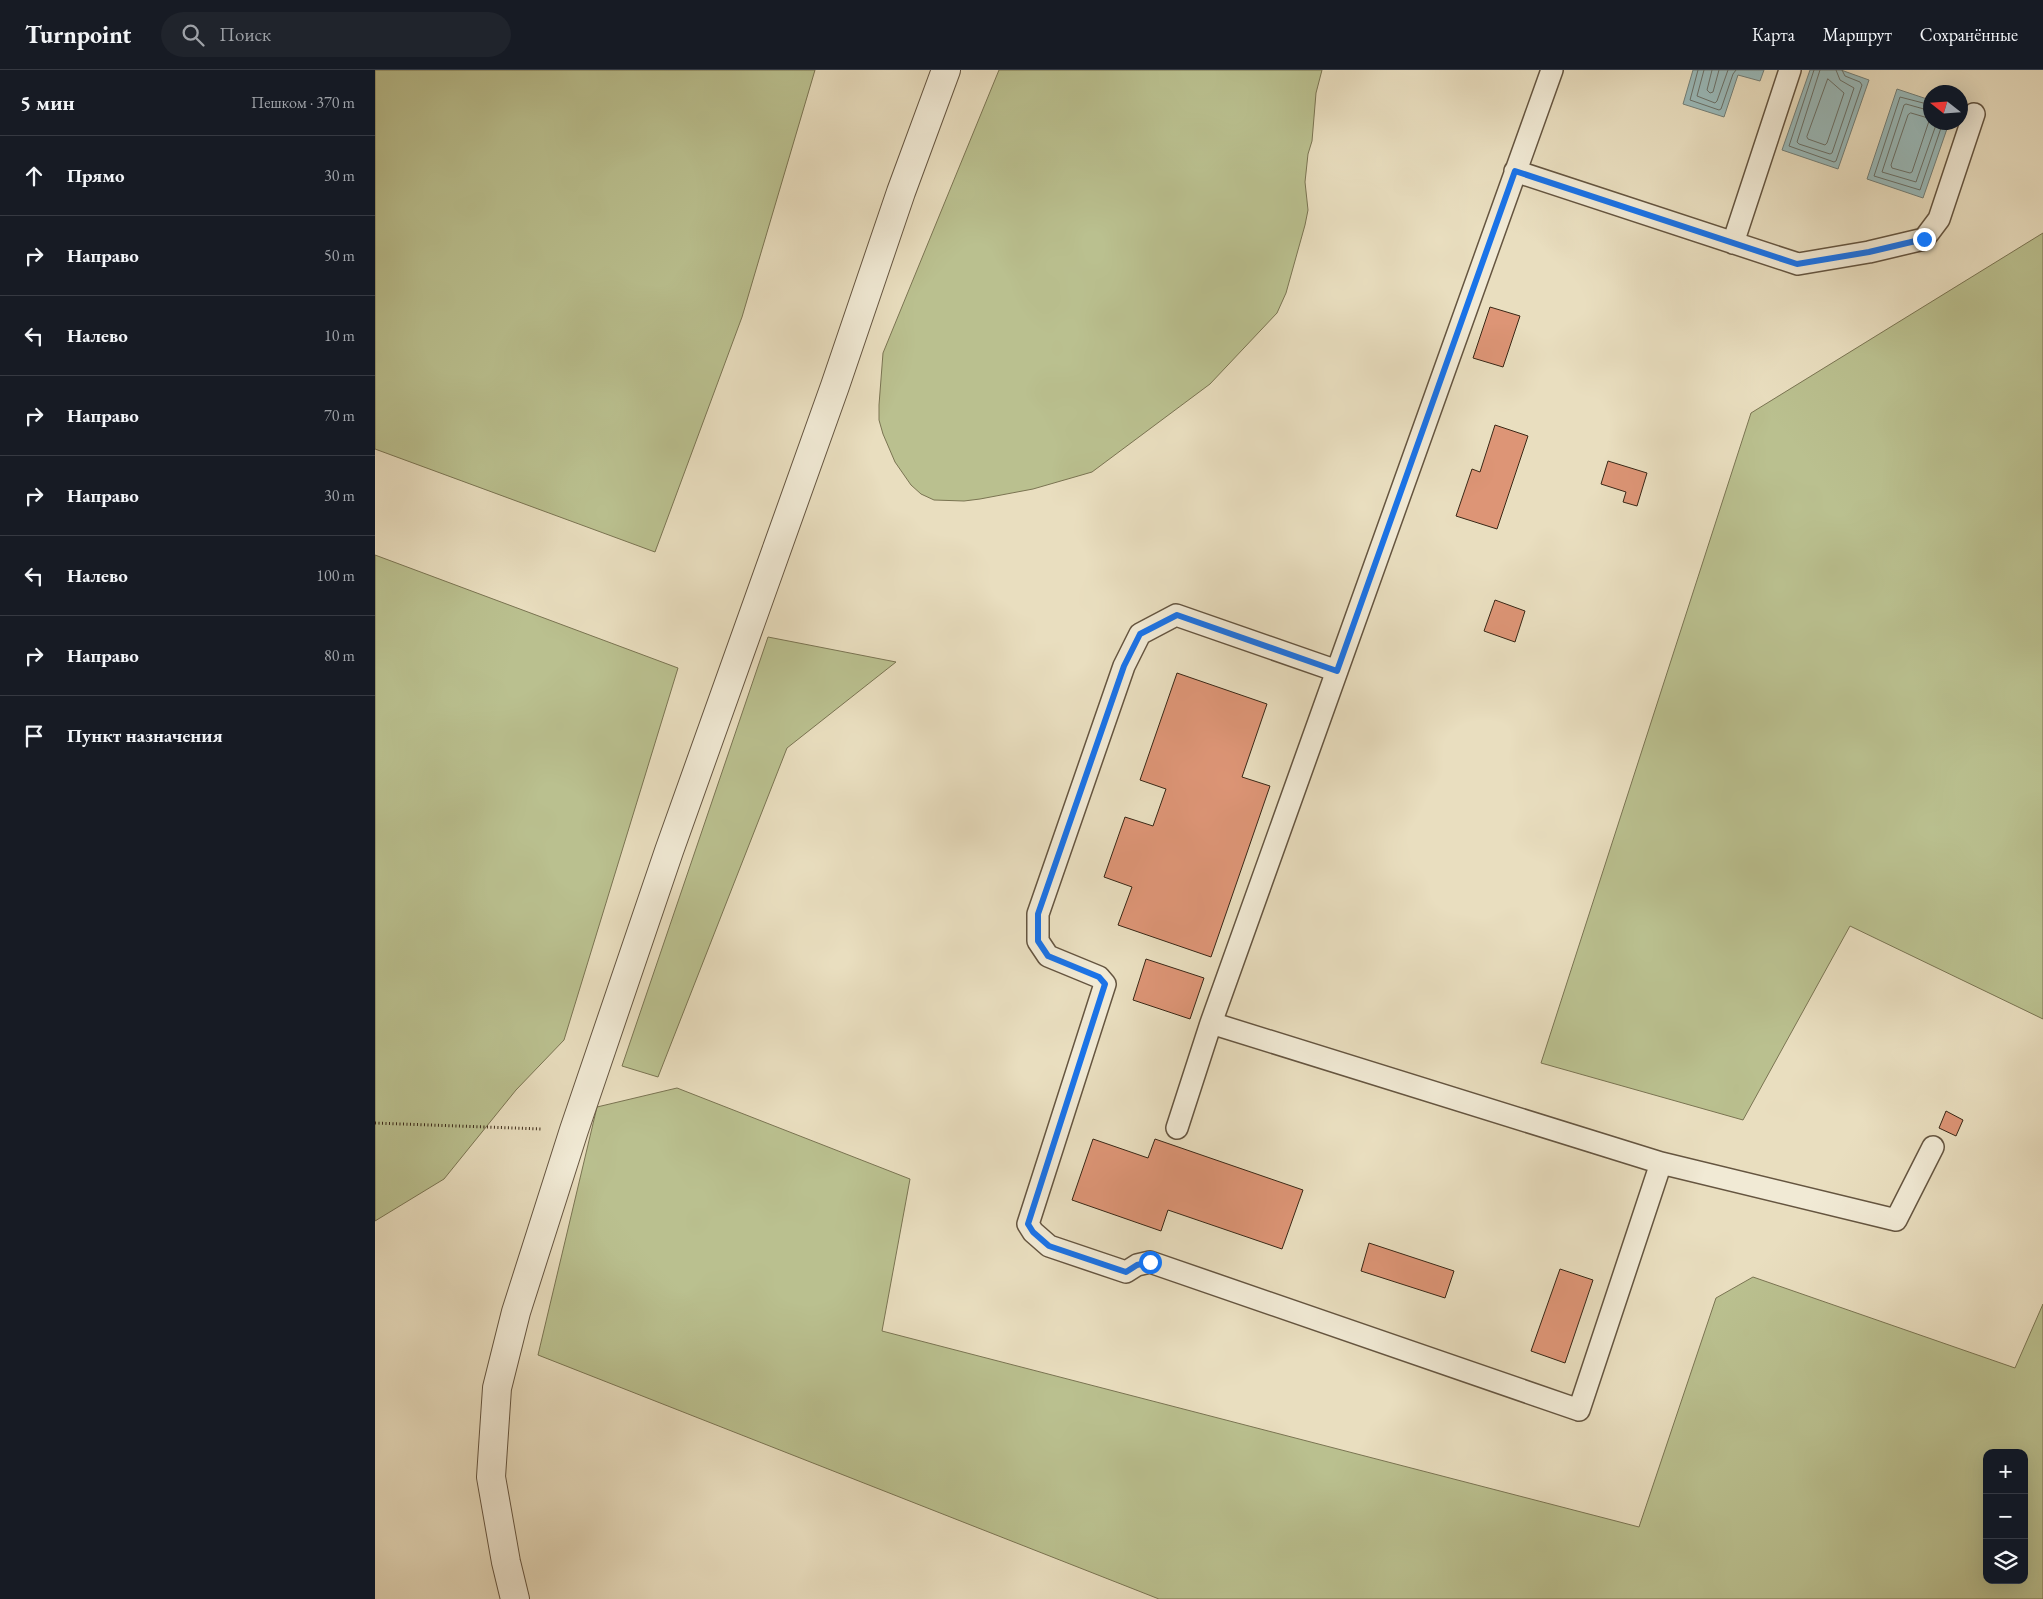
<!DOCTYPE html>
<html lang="ru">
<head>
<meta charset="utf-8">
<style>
	:root { --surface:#171b24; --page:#20242c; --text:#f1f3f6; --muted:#9ea1a6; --line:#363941 }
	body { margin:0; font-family:"EB Garamond",serif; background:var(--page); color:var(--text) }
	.controls { position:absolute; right:15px; bottom:15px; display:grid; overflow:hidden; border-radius:10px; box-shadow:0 5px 20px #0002 }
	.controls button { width:45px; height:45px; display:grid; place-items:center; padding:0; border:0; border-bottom:1px solid var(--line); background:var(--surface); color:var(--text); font:25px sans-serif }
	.compass { position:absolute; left:1548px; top:15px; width:45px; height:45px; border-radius:50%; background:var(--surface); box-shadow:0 5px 20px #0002; rotate:287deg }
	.stop { position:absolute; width:15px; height:15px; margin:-11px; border:4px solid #1a73e8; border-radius:50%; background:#fff }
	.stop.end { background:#1a73e8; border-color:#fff; box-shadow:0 1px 5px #0008 }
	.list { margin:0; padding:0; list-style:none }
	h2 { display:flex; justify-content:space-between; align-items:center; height:65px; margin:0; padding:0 20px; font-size:21px }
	h2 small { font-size:16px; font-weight:400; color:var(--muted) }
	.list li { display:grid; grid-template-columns:32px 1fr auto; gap:15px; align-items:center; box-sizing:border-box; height:80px; padding:0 20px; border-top:1px solid var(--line) }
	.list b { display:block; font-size:19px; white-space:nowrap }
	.list em { font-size:16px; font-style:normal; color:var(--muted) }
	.icon { flex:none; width:28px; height:28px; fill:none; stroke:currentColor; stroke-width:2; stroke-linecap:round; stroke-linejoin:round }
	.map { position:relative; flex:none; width:1668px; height:1529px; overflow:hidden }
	header { display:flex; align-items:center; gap:30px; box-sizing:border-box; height:70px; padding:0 25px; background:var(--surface); border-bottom:1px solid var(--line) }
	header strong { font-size:24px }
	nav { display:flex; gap:28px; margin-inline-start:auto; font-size:18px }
	.search { width:350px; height:45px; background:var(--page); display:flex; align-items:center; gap:12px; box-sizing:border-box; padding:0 18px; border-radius:28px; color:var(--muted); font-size:19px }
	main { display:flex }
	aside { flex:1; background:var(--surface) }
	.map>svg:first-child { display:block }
	.green { fill:#bac08f; stroke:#7a7452; fill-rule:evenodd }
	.water { fill:#9ababa; stroke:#737f78 }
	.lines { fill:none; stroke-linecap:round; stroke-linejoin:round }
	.shore { stroke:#6a7068; stroke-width:1 }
	.building { fill:#dd9576; stroke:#392716 }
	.lane-casing { stroke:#655540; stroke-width:24 }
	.street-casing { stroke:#655540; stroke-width:30 }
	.path { stroke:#392716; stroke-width:3; stroke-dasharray:1 2.5; stroke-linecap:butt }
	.lane { stroke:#f1ead5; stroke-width:21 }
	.street { stroke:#f1ead5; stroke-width:28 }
	.route { stroke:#1a73e8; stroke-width:6 }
</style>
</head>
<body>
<header>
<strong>Turnpoint</strong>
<div class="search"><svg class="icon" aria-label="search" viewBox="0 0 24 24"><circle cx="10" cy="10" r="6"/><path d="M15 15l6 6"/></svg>Поиск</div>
<nav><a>Карта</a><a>Маршрут</a><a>Сохранённые</a></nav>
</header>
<main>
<aside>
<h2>5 мин<small>Пешком · 370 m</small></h2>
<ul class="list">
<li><svg class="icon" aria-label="ahead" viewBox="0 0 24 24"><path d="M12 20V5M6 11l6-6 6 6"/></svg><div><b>Прямо</b></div><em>30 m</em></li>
<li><svg class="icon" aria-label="right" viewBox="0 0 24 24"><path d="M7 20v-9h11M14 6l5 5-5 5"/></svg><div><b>Направо</b></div><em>50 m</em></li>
<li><svg class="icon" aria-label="left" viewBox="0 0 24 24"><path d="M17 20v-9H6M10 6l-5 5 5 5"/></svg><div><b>Налево</b></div><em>10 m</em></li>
<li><svg class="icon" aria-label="right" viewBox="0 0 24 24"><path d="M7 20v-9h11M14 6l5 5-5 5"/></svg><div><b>Направо</b></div><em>70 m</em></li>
<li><svg class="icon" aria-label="right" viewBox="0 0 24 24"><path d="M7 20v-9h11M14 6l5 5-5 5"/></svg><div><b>Направо</b></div><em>30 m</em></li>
<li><svg class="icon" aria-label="left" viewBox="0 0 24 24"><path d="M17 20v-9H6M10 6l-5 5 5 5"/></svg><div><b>Налево</b></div><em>100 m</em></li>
<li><svg class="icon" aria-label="right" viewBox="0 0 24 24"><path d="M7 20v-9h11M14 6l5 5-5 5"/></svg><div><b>Направо</b></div><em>80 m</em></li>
<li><svg class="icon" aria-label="arrive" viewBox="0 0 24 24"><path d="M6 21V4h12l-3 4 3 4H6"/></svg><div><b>Пункт назначения</b></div></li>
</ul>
</aside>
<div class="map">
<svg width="1668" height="1529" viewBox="0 0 1668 1529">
	<rect width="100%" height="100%" fill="#e9debf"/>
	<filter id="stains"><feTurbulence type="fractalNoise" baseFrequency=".004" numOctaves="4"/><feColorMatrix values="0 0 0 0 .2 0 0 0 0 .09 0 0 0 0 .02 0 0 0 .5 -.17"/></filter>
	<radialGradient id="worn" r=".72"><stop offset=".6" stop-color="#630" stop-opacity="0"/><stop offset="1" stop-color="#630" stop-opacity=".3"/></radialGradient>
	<path class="green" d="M 0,0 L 440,0 L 367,247 L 280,482 L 0,379 Z
		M 624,0 L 947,0 L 941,23 L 937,71 L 933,84 L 930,112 L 933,140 L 930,155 L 911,223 L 902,243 L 835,314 L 717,402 L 658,419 L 605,429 L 589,431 L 559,430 L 546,424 L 536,415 L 520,392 L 508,364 L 504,350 L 504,335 L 508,283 Z
		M 1668,163 L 1668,949 L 1475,856 L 1368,1050 L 1166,993 L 1376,343 Z
		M 0,485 L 303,598 L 189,970 L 141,1020 L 69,1109 L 0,1151 Z
		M 393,567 L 521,592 L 412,678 L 283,1007 L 247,996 Z
		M 302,1018 L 535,1109 L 507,1261 L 1264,1457 L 1341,1228 L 1378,1207 L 1640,1298 L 1668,1234 L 1668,1529 L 784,1529 L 163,1285 L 222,1037 ZM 1612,1383 L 1649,1383 L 1649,1510 L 1612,1510 Z"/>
	<path class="water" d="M 1318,0 L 1389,0 L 1385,11 L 1363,5 L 1349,47 L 1308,34 Z
		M 1435,0 L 1466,0 L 1494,10 L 1463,99 L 1407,80 Z
		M 1522,19 L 1555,30 L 1556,52 L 1574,53 L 1548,128 L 1492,109 Z"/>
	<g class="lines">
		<path class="shore" d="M 1323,0 L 1315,30 L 1344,40 L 1346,39 L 1358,4 L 1361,0
			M 1329,0 L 1322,26 L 1340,33 L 1342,31 L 1353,0
			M 1337,0 L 1332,20 L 1335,23 L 1338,22 L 1344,0
			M 1439,0 L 1414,76 L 1459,92 L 1461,91 L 1487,15 L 1485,12 L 1470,6 L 1467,0
			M 1445,0 L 1422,72 L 1424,74 L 1455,84 L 1457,83 L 1479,18 L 1465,10 L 1461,0
			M 1453,9 L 1469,23 L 1452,73 L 1450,75 L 1433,69 L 1432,67 Z
			M 1556,35 L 1525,27 L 1499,106 L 1545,120 L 1568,52
			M 1556,41 L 1531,34 L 1529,35 L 1507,102 L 1541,112 L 1562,52
			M 1536,43 L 1553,48 L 1554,51 L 1537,102 L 1535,103 L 1517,98 L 1516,95 L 1533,45 Z"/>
	</g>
	<path class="building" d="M 1115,237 L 1145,246 L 1128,297 L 1098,288 Z
		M 1120,355 L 1153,366 L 1122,459 L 1081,446 L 1097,399 L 1105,402 Z
		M 1233,391 L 1272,403 L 1262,436 L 1248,432 L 1251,422 L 1226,414 Z
		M 1120,530 L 1150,541 L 1140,572 L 1109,561 Z
		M 802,603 L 892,634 L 867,707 L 895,716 L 836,887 L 743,855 L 757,817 L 729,807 L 750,747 L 778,756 L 791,719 L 765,710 Z
		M 771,889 L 829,908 L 815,949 L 758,930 Z
		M 1571,1041 L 1588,1050 L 1581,1066 L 1564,1058 Z
		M 718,1069 L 773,1088 L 780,1069 L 928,1120 L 907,1179 L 793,1140 L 786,1161 L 697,1130 Z
		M 994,1173 L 1079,1201 L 1070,1228 L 986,1201 Z
		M 1185,1199 L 1218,1210 L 1190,1293 L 1156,1281 Z"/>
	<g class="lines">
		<g class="lane-casing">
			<path id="lane" d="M 1140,101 L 1423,194 L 1494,182 L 1549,169 L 1564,149 L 1599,44
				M 1358,173 L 1415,0
				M 836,953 L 1286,1093 L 1204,1340 L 775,1192 L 762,1195 L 751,1202 L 674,1176 L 658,1162 L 653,1154 L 730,914 L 724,907 L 673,886 L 663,871 L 663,844 L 749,596 L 765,564 L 801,545 L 962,601
				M 802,1058 L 836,953 L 1177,0
				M 1286,1093 L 1521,1150 L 1558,1077"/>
		</g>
		<g class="street-casing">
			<path id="street" d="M 140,1529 L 131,1492 L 116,1407 L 122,1318 L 141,1242 L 199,1060 L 294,781 L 460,316 L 526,122 L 571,0"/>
		</g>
		<path class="path" d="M 0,1053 L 167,1059"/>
		<use href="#lane" class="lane"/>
		<use href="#street" class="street"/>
	</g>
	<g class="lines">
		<path class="route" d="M 775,1192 L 762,1195 L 751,1202 L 674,1176 L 658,1162 L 653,1154 L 730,914 L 724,907 L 673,886 L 663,871 L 663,844 L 749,596 L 765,564 L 802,545 L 962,601 L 1140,101 L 1422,194 L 1494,182 L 1549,169"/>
	</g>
	<rect width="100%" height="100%" filter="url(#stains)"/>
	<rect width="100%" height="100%" fill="url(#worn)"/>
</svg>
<div class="controls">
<button>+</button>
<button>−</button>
<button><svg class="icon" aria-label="layers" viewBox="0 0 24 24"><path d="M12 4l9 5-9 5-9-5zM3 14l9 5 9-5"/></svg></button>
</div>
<svg class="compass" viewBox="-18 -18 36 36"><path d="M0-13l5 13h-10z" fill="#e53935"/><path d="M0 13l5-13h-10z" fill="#9ea1a6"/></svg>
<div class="stop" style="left:775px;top:1192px"></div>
<div class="stop end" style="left:1549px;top:169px"></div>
</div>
</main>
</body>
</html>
